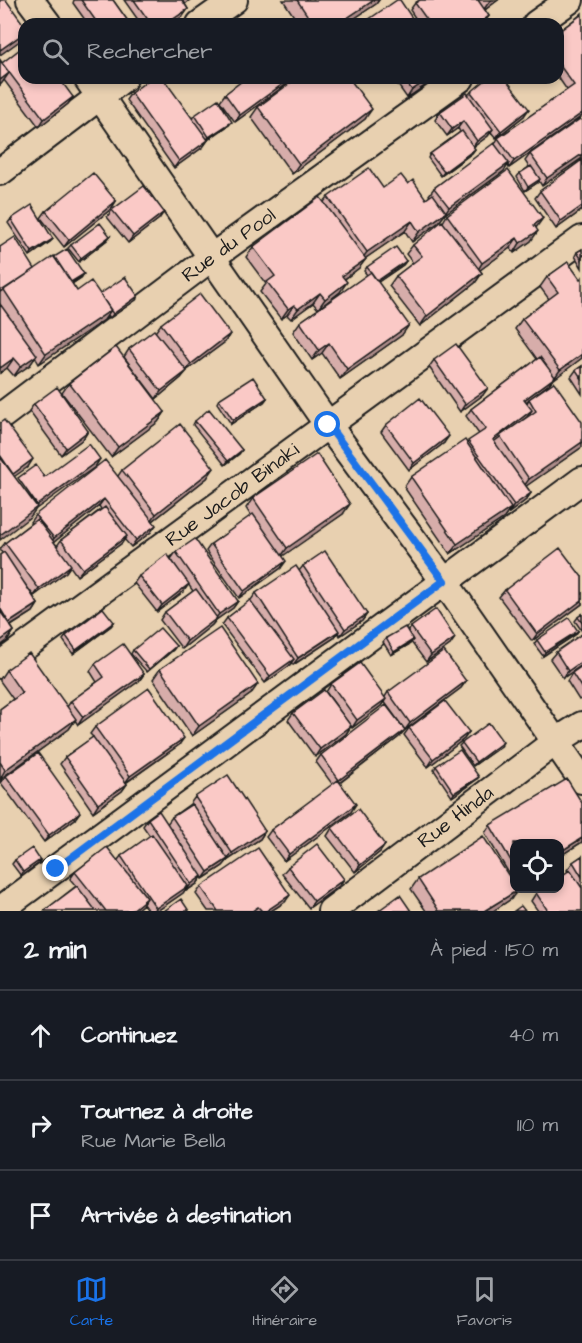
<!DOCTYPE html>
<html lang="fr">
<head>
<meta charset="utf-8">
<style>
	:root { --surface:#171b24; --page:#20242c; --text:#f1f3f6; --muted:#9ea1a6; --line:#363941; --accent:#1a73e8 }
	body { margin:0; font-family:"Architects Daughter",sans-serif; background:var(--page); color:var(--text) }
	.controls { position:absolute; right:18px; bottom:18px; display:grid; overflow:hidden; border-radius:12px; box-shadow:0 3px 9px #0003 }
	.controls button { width:54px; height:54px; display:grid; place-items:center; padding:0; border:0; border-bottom:2px solid var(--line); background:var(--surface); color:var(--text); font:30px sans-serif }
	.stop { position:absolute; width:18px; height:18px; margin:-14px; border:4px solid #1a73e8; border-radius:50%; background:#fff }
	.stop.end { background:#1a73e8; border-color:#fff; box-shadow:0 2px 6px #0008 }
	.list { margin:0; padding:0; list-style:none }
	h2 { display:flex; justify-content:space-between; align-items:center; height:78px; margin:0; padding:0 24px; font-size:26px }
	h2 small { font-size:20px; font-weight:400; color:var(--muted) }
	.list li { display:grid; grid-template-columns:39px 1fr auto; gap:18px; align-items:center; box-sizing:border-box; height:90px; padding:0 24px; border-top:2px solid var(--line) }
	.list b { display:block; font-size:22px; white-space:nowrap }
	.list p { margin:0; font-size:20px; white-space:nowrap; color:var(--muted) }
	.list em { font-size:20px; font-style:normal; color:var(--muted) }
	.icon { flex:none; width:33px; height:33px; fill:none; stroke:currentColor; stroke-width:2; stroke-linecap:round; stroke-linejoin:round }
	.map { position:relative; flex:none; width:582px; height:911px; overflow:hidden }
	.search { position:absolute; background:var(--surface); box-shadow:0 3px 9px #0003; left:18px; right:18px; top:18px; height:66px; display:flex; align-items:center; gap:15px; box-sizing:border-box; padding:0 21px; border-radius:18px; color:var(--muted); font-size:22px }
	.sheet { height:348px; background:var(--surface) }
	nav { display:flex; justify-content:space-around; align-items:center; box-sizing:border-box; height:84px; border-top:2px solid var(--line); background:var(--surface); font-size:16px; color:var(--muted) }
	nav a { display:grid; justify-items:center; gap:3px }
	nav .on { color:var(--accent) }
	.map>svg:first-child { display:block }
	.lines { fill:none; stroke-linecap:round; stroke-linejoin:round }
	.minor-casing { stroke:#1c1c1c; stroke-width:30 }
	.minor { stroke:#e8d0b0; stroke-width:26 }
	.wall { fill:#d7adaa; stroke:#1c1c1c; stroke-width:1.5; fill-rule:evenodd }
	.shaded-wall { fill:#af8d8b; stroke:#1c1c1c; stroke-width:1.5 }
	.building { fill:#fac9c6; stroke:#1c1c1c; stroke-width:1.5 }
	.route { stroke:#1a73e8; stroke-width:8 }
	.labels { text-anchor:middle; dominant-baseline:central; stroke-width:4.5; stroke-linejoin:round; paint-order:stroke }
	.street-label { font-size:20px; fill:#1c1c1c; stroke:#e8d0b0 }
</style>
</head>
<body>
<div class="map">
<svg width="582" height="911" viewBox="0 0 582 911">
	<rect width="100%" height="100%" fill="#e8d0b0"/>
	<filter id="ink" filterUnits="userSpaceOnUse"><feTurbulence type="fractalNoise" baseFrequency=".0167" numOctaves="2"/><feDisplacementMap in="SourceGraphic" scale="12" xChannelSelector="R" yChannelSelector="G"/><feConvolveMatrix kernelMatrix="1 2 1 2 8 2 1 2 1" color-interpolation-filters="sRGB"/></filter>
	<g filter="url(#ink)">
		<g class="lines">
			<g class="minor-casing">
				<g id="minor">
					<path d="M 30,0 L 48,24"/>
					<path d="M 200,24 L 234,0"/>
					<path d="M 536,24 L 570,0"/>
					<path d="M 87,78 L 328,425 L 444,581 L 582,780"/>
					<path d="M 0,172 L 124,78"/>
					<path id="s1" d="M 0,417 L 212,257 L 461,78"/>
					<path id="s2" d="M 0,665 L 582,239"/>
					<path d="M 0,910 L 582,480"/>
					<path id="s3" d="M 331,911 L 555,742 L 582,725"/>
				</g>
			</g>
			<use href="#minor" class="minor"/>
		</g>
		<path class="wall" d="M 74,0 L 113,0 L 130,24 L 88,24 L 73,3 Z
			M 124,0 L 190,0 L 185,4 L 188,9 L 183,16 L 171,24 L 141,24 Z
			M 283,0 L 379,0 L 376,4 L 346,24 L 299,24 Z
			M 420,0 L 498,0 L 485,10 L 489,16 L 483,24 L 419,24 L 410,10 L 415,3 Z
			M 582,13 L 582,116 L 509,168 L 508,165 L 504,171 L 445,214 L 439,222 L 412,242 L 405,231 L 366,258 L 359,268 L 345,279 L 340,292 L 318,309 L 313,303 L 291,319 L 287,315 L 281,319 L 260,292 L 266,284 L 246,257 L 253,247 L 324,202 L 328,197 L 383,188 L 408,184 L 426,199 L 430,196 L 429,195 L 434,188 L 495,144 L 498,138 L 567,90 L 558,77 L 558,32 L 580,15 Z
			M 0,60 L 2,63 L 73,97 L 68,104 L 39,127 L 4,80 L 0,85 Z
			M 393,78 L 436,78 L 407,98 Z
			M 291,81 L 235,122 L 220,101 L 225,94 Z
			M 471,92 L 524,116 L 496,138 L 491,132 L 488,136 L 473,147 L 475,149 L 472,153 L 441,176 L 428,158 L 430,154 L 460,132 L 458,128 L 447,136 L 435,120 L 440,112 L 468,95 Z
			M 131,93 L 192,118 L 195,115 L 229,125 L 208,140 L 203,147 L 174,168 L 126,100 Z
			M 258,107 L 365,119 L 292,174 L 251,117 Z
			M 530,154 L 582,158 L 542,186 L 539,181 L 537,183 L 525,191 L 517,177 L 520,173 L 529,167 L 525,161 Z
			M 582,160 L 582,210 L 556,229 L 535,198 L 540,191 Z
			M 116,201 L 111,209 L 64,247 L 41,218 L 46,211 Z
			M 112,210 L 159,219 L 128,243 L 107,217 Z
			M 447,215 L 536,228 L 531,241 L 514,253 L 510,248 L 480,270 L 482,273 L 475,283 L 420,326 L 389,286 L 396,276 L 413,263 L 406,254 L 413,245 L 443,222 Z
			M 11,219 L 53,239 L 50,242 L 30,256 L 8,223 Z
			M 110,236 L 107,240 L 79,262 L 68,248 L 71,245 Z
			M 0,247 L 35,269 L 81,278 L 72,284 L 77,291 L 136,300 L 110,318 L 108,315 L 104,320 L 39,364 L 35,357 L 30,365 L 14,376 L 7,368 L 0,373 Z
			M 582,249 L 582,268 L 575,256 L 577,252 Z
			M 406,261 L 403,265 L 378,282 L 402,335 L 340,379 L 322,353 L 312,360 L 293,332 L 300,322 L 367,275 L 364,271 L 367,267 Z
			M 568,262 L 582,358 L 552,380 L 549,384 L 526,402 L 527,403 L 529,399 L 582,447 L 526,486 L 531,493 L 526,500 L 509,513 L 508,512 L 504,518 L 450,554 L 404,487 L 411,477 L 467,443 L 479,434 L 466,416 L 471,409 L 537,359 L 515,329 L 522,319 L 549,299 L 540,287 L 547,277 Z
			M 161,324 L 225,342 L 186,371 L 181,378 L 156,399 L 124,357 L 129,349 L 156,331 Z
			M 434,360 L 483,395 L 460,412 L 429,367 Z
			M 582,366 L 582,394 L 571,377 L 576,370 Z
			M 69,383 L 165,412 L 158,422 L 111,457 L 62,393 Z
			M 267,398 L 264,402 L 231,424 L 217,403 L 219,399 Z
			M 34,404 L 88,431 L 83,439 L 61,455 L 29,411 Z
			M 195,421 L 242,450 L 239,454 L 225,465 L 193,425 Z
			M 386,425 L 444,443 L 409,470 L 381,432 Z
			M 122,470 L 207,478 L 153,521 L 151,532 L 131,547 L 124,539 L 122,543 L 77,576 L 70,566 L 66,572 L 34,596 L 24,583 L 38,604 L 33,612 L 11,626 L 14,631 L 7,641 L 0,646 L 0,555 L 2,553 L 0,549 L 5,543 L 31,523 L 30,522 L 35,515 L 118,476 ZM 99,506 L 101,509 L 61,540 L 57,546 L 54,542 Z
			M 253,498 L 343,514 L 282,556 L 281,568 L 239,598 L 206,551 L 211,544 L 251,516 L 246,508 Z
			M 176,552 L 238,601 L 233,608 L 216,620 L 212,625 L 182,649 L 160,620 L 165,612 L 193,591 L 188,584 L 184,591 L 157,612 L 134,583 L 139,576 L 178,570 L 171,559 Z
			M 303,566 L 367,614 L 362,621 L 340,636 L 338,632 L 334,638 L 293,665 L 291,662 L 289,666 L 265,683 L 222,625 L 227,618 L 251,600 L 256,593 L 299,571 Z
			M 582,577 L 582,604 L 532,641 L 499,597 L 505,590 Z
			M 582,614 L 582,631 L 575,621 L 578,617 Z
			M 114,622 L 111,626 L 73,654 L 63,640 L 66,636 Z
			M 411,627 L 450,645 L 426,662 L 411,642 L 410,644 L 391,655 L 383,642 L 386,638 L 408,632 Z
			M 578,631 L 575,635 L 543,656 L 534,644 L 537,640 Z
			M 176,646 L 173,650 L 147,672 L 131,654 L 133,650 Z
			M 556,652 L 582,665 L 563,678 L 550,659 Z
			M 95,664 L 144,674 L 139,681 L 78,725 L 75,720 L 69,729 L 3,777 L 0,782 L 0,709 L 13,699 L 0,681 L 0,679 L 6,670 L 67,707 L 71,701 L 97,682 L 90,671 Z
			M 582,666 L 582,698 L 579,700 L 567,681 L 572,673 Z
			M 160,669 L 251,694 L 192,736 L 153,679 Z
			M 466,681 L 461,688 L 405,730 L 384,701 L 381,706 L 352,728 L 326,692 L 331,684 L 385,697 L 388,692 Z
			M 293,713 L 351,726 L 346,734 L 315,757 L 288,720 Z
			M 95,727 L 179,745 L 126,783 L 127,784 L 122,791 L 93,812 L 60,764 L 65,757 L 93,737 L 90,734 Z
			M 409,728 L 469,732 L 464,739 L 428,767 L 404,735 Z
			M 399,737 L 340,783 L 351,812 L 284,861 L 266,837 L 271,830 L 333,785 L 316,762 L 321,755 Z
			M 462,743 L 501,746 L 473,766 L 459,746 Z
			M 436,766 L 476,780 L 452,797 L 434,770 Z
			M 6,776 L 75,819 L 44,842 L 1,783 Z
			M 195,797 L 265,831 L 260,839 L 228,860 L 223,866 L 203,879 L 202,877 L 197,884 L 186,891 L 185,890 L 183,893 L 157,911 L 148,911 L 143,904 L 135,911 L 44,911 L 76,886 L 70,879 L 75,872 L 118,860 L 121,856 L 150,836 L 143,826 L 148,819 L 167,824 L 172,817 L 190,804 Z
			M 582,803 L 582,842 L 560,856 L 514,843 L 514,882 L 485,833 L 490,825 Z
			M 332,828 L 385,845 L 380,852 L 355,872 L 327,836 Z
			M 582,856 L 582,911 L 538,911 L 531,901 L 536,893 L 569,871 L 567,870 L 573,862 Z
			M 15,860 L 40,860 L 38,864 L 21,876 L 12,864 Z
			M 288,867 L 344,879 L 339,886 L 309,908 L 282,874 Z
			M 418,879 L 511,899 L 493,911 L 426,911 L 411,889 Z
			M 201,887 L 285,902 L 271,911 L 208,911 L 196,894 Z"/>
		<path class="shaded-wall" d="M 374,0 L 379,0 L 376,4 L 346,24 L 338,24 Z
			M 492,0 L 498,0 L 482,12 L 489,2 Z
			M 188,9 L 183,16 L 171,24 L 166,24 Z
			M 489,16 L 483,24 L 478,24 Z
			M 24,33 L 24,35 L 21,40 L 0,55 L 0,50 Z
			M 9,73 L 2,83 L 0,85 L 0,80 Z
			M 291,78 L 293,78 L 291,81 L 235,122 L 240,115 Z
			M 430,78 L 436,78 L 407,98 L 412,90 Z
			M 73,97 L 68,104 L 39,127 L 44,119 Z
			M 372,109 L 365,119 L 292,174 L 299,164 Z
			M 529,109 L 524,116 L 496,138 L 501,131 Z
			M 582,113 L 582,116 L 509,168 L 514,161 Z
			M 463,121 L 458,128 L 447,136 L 452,129 Z
			M 232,122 L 229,125 L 206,140 L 209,137 Z
			M 493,129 L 488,136 L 472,148 L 477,141 Z
			M 208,140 L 203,147 L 174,168 L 179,161 Z
			M 475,149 L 472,153 L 441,176 L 444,172 Z
			M 582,154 L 582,158 L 542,186 L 547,178 Z
			M 509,163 L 504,171 L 445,214 L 439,222 L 412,242 L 419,232 L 445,213 L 449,207 Z
			M 540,179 L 537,183 L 525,191 L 528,187 Z
			M 116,201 L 111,209 L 64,247 L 69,240 Z
			M 582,206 L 582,210 L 556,229 L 561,221 Z
			M 164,212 L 159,219 L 128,243 L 133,236 Z
			M 543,218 L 536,228 L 534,225 Z
			M 412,221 L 405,231 L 360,262 L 367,252 Z
			M 538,231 L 531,241 L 514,253 L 520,243 Z
			M 110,236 L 107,240 L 79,262 L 81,258 Z
			M 517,238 L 510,248 L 476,273 L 482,263 Z
			M 53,239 L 50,242 L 30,256 L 32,252 Z
			M 366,259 L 359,268 L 335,286 L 342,276 Z
			M 406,261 L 403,265 L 374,285 L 377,281 Z
			M 482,273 L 475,283 L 420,326 L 427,316 Z
			M 84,274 L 81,278 L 64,289 L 67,285 Z
			M 347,282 L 340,292 L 318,309 L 325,299 Z
			M 320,293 L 313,303 L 291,319 L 298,309 Z
			M 138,296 L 136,300 L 110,318 L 113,314 Z
			M 294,305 L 287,315 L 281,319 L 288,309 Z
			M 111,310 L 104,320 L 39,364 L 46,354 Z
			M 409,325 L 402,335 L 340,379 L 347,369 Z
			M 230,334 L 225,342 L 186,371 L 191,364 Z
			M 329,343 L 322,353 L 312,360 L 319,350 Z
			M 582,354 L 582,358 L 553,380 L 560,370 Z
			M 37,355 L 30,365 L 14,376 L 21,366 Z
			M 14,358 L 7,368 L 0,373 L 0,368 Z
			M 187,371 L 181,378 L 156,399 L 161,391 Z
			M 555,377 L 549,384 L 519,407 L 524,400 Z
			M 488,388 L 483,395 L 460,412 L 465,404 Z
			M 267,398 L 264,402 L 231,424 L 233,420 Z
			M 532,410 L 527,417 L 487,447 L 493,440 Z
			M 165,412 L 158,422 L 111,457 L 118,447 Z
			M 88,431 L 83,439 L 61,455 L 66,448 Z
			M 449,436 L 444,443 L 409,470 L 414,463 Z
			M 582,442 L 582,447 L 522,489 L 529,479 Z
			M 242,450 L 239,454 L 225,465 L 228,461 Z
			M 33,459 L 28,467 L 8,481 L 13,474 Z
			M 100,459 L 95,467 L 36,509 L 30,517 L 0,540 L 0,535 L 37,505 Z
			M 214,468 L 207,478 L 149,524 L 156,514 Z
			M 531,493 L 526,500 L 509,513 L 514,505 Z
			M 104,499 L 99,506 L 49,546 L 54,538 Z
			M 350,504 L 343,514 L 280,558 L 287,548 Z
			M 511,508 L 504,518 L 450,554 L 457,544 Z
			M 156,525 L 151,532 L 131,547 L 136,540 Z
			M 127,536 L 122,543 L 77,576 L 83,569 Z
			M 286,561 L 281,568 L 239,598 L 244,591 Z
			M 71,565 L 66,572 L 34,596 L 39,589 Z
			M 189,584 L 184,591 L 157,612 L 162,605 Z
			M 582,600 L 582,604 L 532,641 L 537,634 Z
			M 238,601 L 233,608 L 216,620 L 212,625 L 182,649 L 187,641 L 215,619 L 219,614 Z
			M 38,604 L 33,612 L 4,630 L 9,623 Z
			M 367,614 L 362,621 L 340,636 L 345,629 Z
			M 114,622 L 111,626 L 73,654 L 76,650 Z
			M 14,631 L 7,641 L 0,646 L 0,641 Z
			M 339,631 L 334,638 L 293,665 L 298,658 Z
			M 578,631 L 575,635 L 543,656 L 545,652 Z
			M 455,638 L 450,645 L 426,662 L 431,655 Z
			M 413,640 L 410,644 L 391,655 L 394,652 Z
			M 176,646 L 173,650 L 147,672 L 149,669 Z
			M 294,659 L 289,666 L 265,683 L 270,676 Z
			M 582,661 L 582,665 L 563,678 L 568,671 Z
			M 144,674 L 139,681 L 78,725 L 83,717 Z
			M 466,681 L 461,688 L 405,730 L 410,723 Z
			M 258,684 L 251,694 L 192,736 L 199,726 Z
			M 386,699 L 381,706 L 352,728 L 357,720 Z
			M 76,719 L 69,729 L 0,779 L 5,770 Z
			M 351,726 L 346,734 L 315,757 L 320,749 Z
			M 405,730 L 399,737 L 334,787 L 339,780 Z
			M 469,732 L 464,739 L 428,767 L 433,759 Z
			M 184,738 L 179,745 L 125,783 L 130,776 Z
			M 503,742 L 501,746 L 473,766 L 476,762 Z
			M 479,777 L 476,780 L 452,797 L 454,793 Z
			M 127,784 L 122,791 L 93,812 L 98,804 Z
			M 356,804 L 351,812 L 284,861 L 289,854 Z
			M 80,812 L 75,819 L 44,842 L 49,835 Z
			M 265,831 L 260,839 L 228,860 L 223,866 L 203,879 L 208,872 L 228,859 L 232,853 Z
			M 582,838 L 582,842 L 560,856 L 560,852 Z
			M 385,845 L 380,852 L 355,872 L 360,865 Z
			M 40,860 L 38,864 L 21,876 L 23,872 Z
			M 202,876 L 197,884 L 186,891 L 191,884 Z
			M 344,879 L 339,886 L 309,908 L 314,901 Z
			M 188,886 L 183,893 L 157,911 L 154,911 L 156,908 Z
			M 518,890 L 511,899 L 493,911 L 484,911 Z
			M 290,895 L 285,902 L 271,911 L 266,911 Z
			M 147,898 L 142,905 L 135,911 L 131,911 Z"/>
		<path class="building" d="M 0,0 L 6,0 L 24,25 L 24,33 L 0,50 Z
			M 81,0 L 113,0 L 130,24 L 98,24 Z
			M 134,0 L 182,0 L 188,9 L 166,24 L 151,24 Z
			M 297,0 L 374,0 L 338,24 L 313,24 Z
			M 397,0 L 400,0 L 416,24 L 366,24 L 365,22 Z
			M 420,0 L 478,0 L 489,16 L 478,24 L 430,24 L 415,3 Z
			M 581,15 L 582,17 L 582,113 L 514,161 L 498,138 L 574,85 L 558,63 L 558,32 Z
			M 24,46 L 24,78 L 59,78 L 73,97 L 44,119 L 2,63 Z
			M 0,60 L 9,73 L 0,80 Z
			M 151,78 L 163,78 L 208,140 L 179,161 L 131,93 Z
			M 246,78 L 291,78 L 240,115 L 225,94 Z
			M 297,78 L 349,78 L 372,109 L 299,164 L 258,107 Z
			M 403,78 L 430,78 L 412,90 Z
			M 488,78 L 505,78 L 529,109 L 501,131 L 471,92 Z
			M 467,93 L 493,129 L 477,141 L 463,121 L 452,129 L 440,112 Z
			M 218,99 L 232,122 L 209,137 L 195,115 Z
			M 580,119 L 582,121 L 582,154 L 547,178 L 530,154 Z
			M 462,131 L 475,149 L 444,172 L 430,154 Z
			M 494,143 L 509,163 L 449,207 L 434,188 Z
			M 582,160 L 582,206 L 561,221 L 540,191 Z
			M 531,166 L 540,179 L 528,187 L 520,173 Z
			M 369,168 L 383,188 L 401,175 L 408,184 L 413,180 L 426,199 L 433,194 L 446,212 L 419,232 L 412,221 L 367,252 L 328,197 Z
			M 508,170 L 543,218 L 534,225 L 538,231 L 520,243 L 517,238 L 482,263 L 447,215 Z
			M 93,173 L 116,201 L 69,240 L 46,211 Z
			M 144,186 L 164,212 L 133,236 L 112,210 Z
			M 320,197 L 366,259 L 342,276 L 347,282 L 325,299 L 320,293 L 298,309 L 294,305 L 288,309 L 267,282 L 275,276 L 253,247 Z
			M 32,205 L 53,239 L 32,252 L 11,219 Z
			M 442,221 L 482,273 L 427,316 L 396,276 L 422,256 L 413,245 Z
			M 100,223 L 110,236 L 81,258 L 71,245 Z
			M 15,237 L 35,269 L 0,292 L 0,247 Z
			M 396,247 L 406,261 L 377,281 L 367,267 Z
			M 67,249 L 84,274 L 71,282 L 54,257 Z
			M 582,249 L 582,260 L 577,252 Z
			M 54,256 L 77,291 L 91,281 L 111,310 L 46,354 L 4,290 Z
			M 568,262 L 580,279 L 582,277 L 582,354 L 560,370 L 522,319 L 558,292 L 547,277 Z
			M 371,272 L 409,325 L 347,369 L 329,343 L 319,350 L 300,322 Z
			M 125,277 L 138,296 L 113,314 L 100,294 Z
			M 200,294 L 230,334 L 191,364 L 161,324 Z
			M 0,304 L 37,355 L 21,366 L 14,358 L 0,368 Z
			M 154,330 L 187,371 L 161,391 L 129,349 Z
			M 456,344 L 488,388 L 465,404 L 434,360 Z
			M 116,347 L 165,412 L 118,447 L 69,383 Z
			M 540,357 L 555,377 L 524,400 L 532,410 L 493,440 L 531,493 L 514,505 L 468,441 L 486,429 L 471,409 Z
			M 582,366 L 582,379 L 576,370 Z
			M 253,377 L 267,398 L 233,420 L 219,399 Z
			M 554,382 L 582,422 L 582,442 L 529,479 L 500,436 L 536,411 L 529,399 Z
			M 57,387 L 88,431 L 66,448 L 34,404 Z
			M 420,398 L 449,436 L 414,463 L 386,425 Z
			M 209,409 L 242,450 L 228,461 L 195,421 Z
			M 4,420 L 33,459 L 13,474 L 0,455 L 0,423 Z
			M 180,424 L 214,468 L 156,514 L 122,470 Z
			M 465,440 L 511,508 L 457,544 L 411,477 Z
			M 89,444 L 100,459 L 37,505 L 18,478 L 36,465 L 44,477 Z
			M 317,454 L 350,504 L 287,548 L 253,498 Z
			M 0,457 L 37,507 L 0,535 Z
			M 105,460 L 156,525 L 136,540 L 104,499 L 54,538 L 35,515 Z
			M 105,507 L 127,536 L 83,569 L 61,540 Z
			M 253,514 L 286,561 L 244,591 L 211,544 Z
			M 37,519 L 71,565 L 39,589 L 5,543 Z
			M 195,539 L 238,601 L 219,614 L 176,552 Z
			M 560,548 L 582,577 L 582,600 L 537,634 L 505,590 Z
			M 325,551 L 367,614 L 345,629 L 303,566 Z
			M 4,552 L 38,604 L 9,623 L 0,608 L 0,555 Z
			M 167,554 L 189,584 L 162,605 L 139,576 Z
			M 296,566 L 339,631 L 298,658 L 256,593 Z
			M 196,589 L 217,618 L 187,641 L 165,612 Z
			M 250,600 L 294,659 L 270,676 L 227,618 Z
			M 103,608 L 114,622 L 76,650 L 66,636 Z
			M 436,609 L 455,638 L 431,655 L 411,627 Z
			M 0,611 L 14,631 L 0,641 Z
			M 582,614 L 582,623 L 578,617 Z
			M 569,618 L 578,631 L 545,652 L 537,640 Z
			M 405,627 L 413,640 L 394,652 L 386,638 Z
			M 160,628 L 176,646 L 149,669 L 133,650 Z
			M 220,628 L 258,684 L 199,726 L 160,669 Z
			M 582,634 L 582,661 L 568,671 L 556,652 Z
			M 123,644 L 144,674 L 83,717 L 71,701 L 104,677 L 95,664 Z
			M 444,651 L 466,681 L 410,723 L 388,692 Z
			M 29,653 L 76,719 L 5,770 L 0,762 L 0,709 L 22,693 L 6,670 Z
			M 360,663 L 386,699 L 357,720 L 331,684 Z
			M 582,666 L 582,689 L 572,673 Z
			M 149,688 L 184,738 L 130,776 L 95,727 Z
			M 324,690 L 351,726 L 320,749 L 293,713 Z
			M 445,701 L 469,732 L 433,759 L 409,728 Z
			M 386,705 L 405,730 L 339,780 L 321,755 Z
			M 489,723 L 503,742 L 476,762 L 462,743 Z
			M 93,737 L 127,784 L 98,804 L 65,757 Z
			M 460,750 L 479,777 L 454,793 L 436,766 Z
			M 38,753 L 80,812 L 49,835 L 6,776 Z
			M 228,775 L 265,831 L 232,853 L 195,797 Z
			M 567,779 L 582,803 L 582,838 L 560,852 L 560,843 L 514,843 L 514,866 L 490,825 Z
			M 338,780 L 356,804 L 289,854 L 271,830 Z
			M 192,804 L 228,859 L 208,872 L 172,817 Z
			M 358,809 L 385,845 L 360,865 L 332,828 Z
			M 159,811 L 202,876 L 191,884 L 148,819 Z
			M 152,834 L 188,886 L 156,908 L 121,856 Z
			M 483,836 L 514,884 L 514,888 L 517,888 L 518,890 L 484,911 L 439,911 L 418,879 Z
			M 317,844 L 344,879 L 314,901 L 288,867 Z
			M 107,847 L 147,898 L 131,911 L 106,911 L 75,872 Z
			M 32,848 L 40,860 L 23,872 L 15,860 Z
			M 258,848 L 290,895 L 266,911 L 262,911 L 258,907 L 252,911 L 218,911 L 201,887 Z
			M 582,856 L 582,877 L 573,862 Z
			M 570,870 L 582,888 L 582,911 L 548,911 L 536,893 L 543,888 L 560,888 L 560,877 Z
			M 77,886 L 96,911 L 46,911 L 45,910 Z
			M 400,895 L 411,911 L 378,911 Z
			M 181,899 L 189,911 L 164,911 Z
			M 521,906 L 525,911 L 514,911 Z"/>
	</g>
	<g class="lines" filter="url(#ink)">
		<path class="route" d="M 56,869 L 444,581 L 328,425"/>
	</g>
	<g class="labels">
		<g class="street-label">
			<text stroke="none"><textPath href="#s1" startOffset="286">Rue du Pool</textPath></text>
			<text stroke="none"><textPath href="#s2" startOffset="288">Rue Jacob Binaki</textPath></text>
			<text stroke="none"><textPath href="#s3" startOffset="156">Rue Hinda</textPath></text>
		</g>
	</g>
</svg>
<div class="controls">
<button><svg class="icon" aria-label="locate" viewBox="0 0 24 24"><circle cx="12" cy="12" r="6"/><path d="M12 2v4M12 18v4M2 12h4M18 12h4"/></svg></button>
</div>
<div class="stop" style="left:328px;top:425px"></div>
<div class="stop end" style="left:56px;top:869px"></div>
<div class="search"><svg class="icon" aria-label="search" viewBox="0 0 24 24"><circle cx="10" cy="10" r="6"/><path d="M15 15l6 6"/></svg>Rechercher</div>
</div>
<section class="sheet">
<h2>2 min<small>À pied · 150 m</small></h2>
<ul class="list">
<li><svg class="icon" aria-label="ahead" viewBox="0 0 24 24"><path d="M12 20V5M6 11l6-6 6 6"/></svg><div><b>Continuez</b></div><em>40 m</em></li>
<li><svg class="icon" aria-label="right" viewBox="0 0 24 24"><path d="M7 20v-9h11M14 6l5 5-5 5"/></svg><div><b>Tournez à droite</b><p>Rue Marie Bella</p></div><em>110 m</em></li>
<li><svg class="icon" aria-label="arrive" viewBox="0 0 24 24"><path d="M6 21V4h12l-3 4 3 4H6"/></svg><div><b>Arrivée à destination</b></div></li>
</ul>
</section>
<nav>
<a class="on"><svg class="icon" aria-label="map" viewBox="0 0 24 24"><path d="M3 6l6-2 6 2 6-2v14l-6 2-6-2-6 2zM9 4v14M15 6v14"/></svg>Carte</a>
<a><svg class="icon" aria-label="directions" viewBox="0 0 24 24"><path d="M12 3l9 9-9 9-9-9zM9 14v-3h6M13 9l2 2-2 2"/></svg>Itinéraire</a>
<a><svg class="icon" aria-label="saved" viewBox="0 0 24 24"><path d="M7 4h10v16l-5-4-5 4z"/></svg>Favoris</a>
</nav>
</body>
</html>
